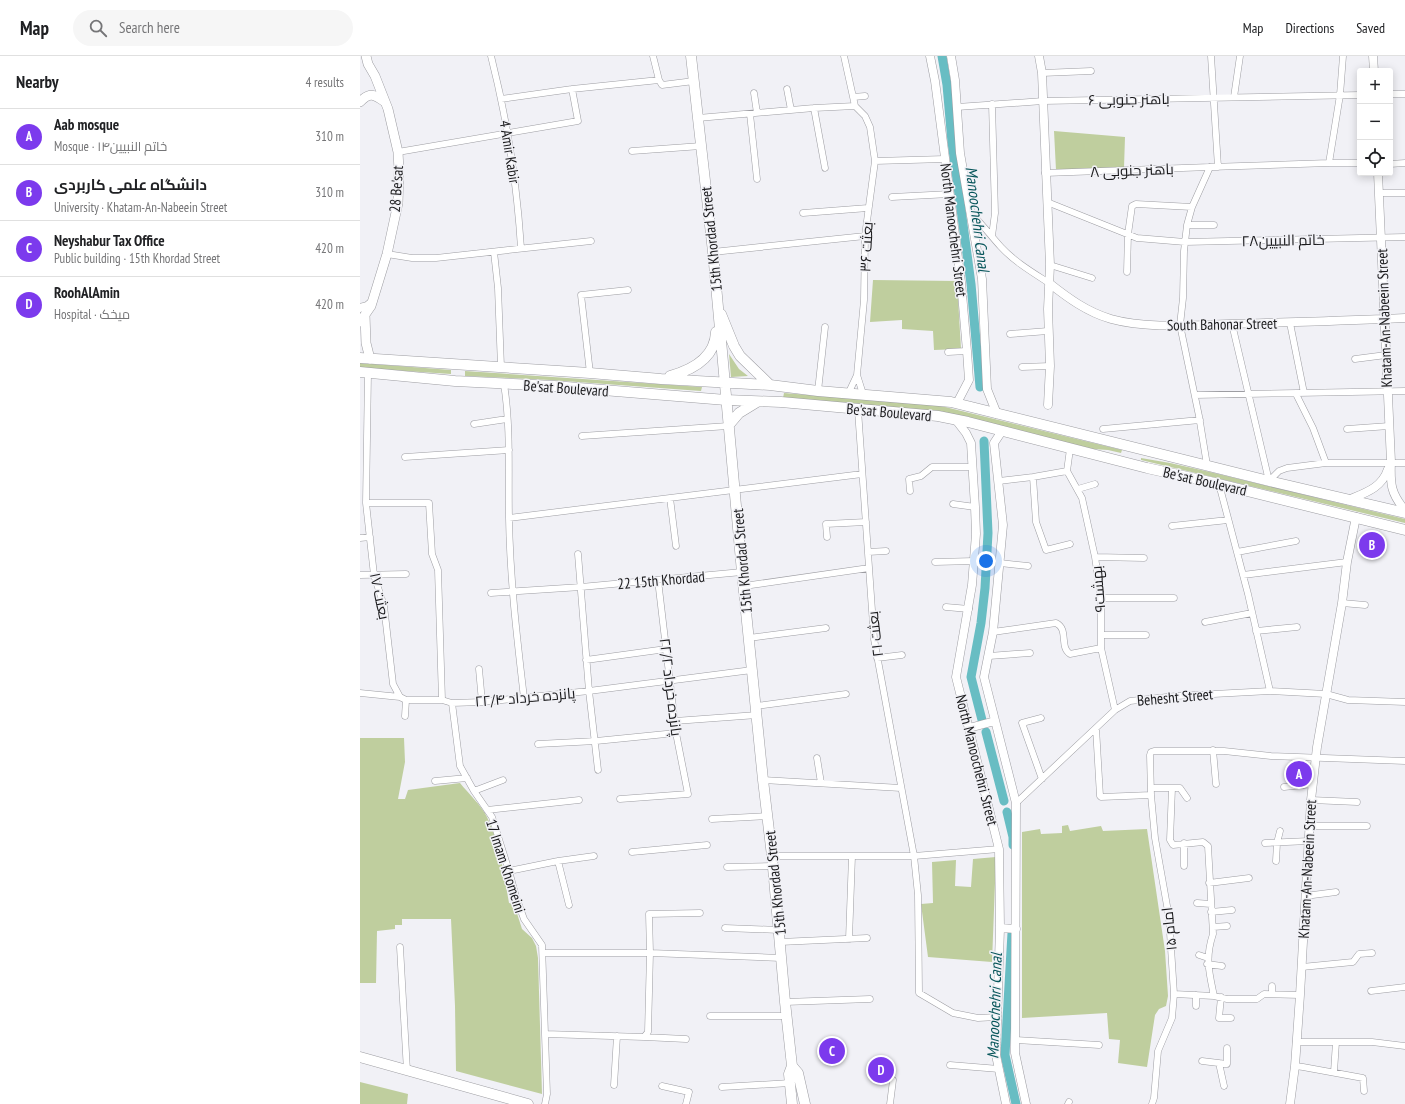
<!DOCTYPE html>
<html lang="en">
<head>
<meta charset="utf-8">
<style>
	:root { --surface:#fff; --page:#f6f6f6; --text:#202124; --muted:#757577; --line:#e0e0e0; --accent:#7c3aed }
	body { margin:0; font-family:"PT Sans Narrow",Cairo,sans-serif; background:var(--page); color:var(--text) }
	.controls { position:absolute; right:12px; top:12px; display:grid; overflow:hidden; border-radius:4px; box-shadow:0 2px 10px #0003 }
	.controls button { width:36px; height:36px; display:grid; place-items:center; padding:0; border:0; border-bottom:1px solid var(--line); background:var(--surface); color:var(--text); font:20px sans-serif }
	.you { position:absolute; left:626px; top:505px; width:14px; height:14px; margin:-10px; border:3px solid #fff; border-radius:50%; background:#1a73e8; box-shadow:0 0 0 6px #1a73e833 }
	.badge { display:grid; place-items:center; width:26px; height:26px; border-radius:50%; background:var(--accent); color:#fff; font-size:13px; font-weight:700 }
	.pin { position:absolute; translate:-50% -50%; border:2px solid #fff; box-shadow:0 1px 4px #0006 }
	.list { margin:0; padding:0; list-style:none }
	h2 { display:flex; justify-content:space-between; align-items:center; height:52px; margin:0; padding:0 16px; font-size:17px }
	h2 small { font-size:13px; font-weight:400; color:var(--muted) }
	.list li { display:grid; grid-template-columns:26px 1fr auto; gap:12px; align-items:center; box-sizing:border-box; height:56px; padding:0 16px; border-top:1px solid var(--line) }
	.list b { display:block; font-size:15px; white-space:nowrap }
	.list p { margin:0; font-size:13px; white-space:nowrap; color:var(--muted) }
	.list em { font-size:13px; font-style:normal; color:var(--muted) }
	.icon { flex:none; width:22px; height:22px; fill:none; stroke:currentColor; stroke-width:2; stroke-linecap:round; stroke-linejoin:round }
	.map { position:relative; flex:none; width:1045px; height:1048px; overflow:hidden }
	header { display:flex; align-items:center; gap:24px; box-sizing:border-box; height:56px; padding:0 20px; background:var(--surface); border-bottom:1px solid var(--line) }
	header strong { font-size:19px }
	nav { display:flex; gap:22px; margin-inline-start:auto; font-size:14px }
	.search { width:280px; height:36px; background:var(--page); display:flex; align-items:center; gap:10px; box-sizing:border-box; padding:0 14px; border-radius:22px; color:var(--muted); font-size:15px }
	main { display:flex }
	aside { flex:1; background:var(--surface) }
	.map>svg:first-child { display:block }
	.green { fill:#bfce9e }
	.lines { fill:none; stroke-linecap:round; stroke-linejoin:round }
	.canal { stroke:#68bdc3; stroke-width:9 }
	.minor-casing { stroke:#9d9da2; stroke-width:7 }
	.tertiary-casing { stroke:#9d9da2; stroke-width:9 }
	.secondary-casing { stroke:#9d9da2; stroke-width:10 }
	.primary-casing { stroke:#9d9da2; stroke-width:11 }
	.minor { stroke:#fff; stroke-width:6 }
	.tertiary { stroke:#fff; stroke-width:8 }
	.secondary { stroke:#fff; stroke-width:9 }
	.primary { stroke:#fff; stroke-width:10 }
	.labels { text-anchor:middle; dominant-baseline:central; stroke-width:3; stroke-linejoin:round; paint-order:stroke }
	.street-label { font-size:15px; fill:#1b1b1d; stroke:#f1f1f6 }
	.water-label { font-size:16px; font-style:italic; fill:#07555a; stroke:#f1f1f6 }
</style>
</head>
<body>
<header>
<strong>Map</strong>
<div class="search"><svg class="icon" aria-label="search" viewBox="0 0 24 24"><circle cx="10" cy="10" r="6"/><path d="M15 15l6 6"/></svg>Search here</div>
<nav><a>Map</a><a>Directions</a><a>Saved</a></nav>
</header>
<main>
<aside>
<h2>Nearby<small>4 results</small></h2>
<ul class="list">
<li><span class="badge">A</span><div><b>Aab mosque</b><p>Mosque · خاتم النبیین۱۴</p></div><em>310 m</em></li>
<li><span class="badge">B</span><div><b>دانشگاه علمی کاربردی</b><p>University · Khatam-An-Nabeein Street</p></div><em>310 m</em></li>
<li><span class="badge">C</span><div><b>Neyshabur Tax Office</b><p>Public building · 15th Khordad Street</p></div><em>420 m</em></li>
<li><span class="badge">D</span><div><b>RoohAlAmin</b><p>Hospital · میخک</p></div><em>420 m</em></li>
</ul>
</aside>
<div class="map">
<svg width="1045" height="1048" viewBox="0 0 1045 1048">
	<rect width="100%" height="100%" fill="#f1f1f6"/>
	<path class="green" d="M 694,75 L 765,81 L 764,112 L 696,114 Z
		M 513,224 L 597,225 L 601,293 L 574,294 L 573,275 L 542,273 L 542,264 L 510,266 Z
		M 369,298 L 379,313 L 388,320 L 371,321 Z
		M 0,307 L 91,314 L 91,318 L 0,312 Z
		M 105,315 L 342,331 L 341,335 L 190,324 L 105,320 Z
		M 424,337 L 581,350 L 762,394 L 761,397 L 748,394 L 733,393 L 580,355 L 423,342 Z
		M 781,402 L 810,407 L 850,416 L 1045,463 L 1045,467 L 781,404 Z
		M 0,682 L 44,682 L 45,706 L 38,743 L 45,743 L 48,734 L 100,727 C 109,738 121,749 127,761 C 140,788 144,818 149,847 L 154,848 L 162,873 L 172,882 L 176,890 L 178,902 L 182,1038 L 96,1015 L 95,950 L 91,863 L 42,863 L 42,869 L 35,869 L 35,873 L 17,875 L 16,927 L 0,927 Z
		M 708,769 L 710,775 L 741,770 L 743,775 L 787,773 L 805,895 L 808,940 L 806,950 L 799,953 L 795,959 L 787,1011 L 758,1007 L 760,984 L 749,983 L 747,957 L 662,962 L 662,776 L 680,773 L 681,778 L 702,777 L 702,770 Z
		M 636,801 L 632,906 L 568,901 L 561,848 L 573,847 L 572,806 L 596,804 L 595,830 L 611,831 L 613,803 Z
		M 0,1026 L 48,1038 L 47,1048 L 0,1048 Z"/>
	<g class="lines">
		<path class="canal" d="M 582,0 L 587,29 L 592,86 L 611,228 L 620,331
			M 622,664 L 611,621 L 621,567 L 625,532 L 628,477 L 624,385
			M 626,676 L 644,745
			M 647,756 L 653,781 L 653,789
			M 652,877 L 645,999 L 656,1048"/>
		<g class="minor-casing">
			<path id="minor" d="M 131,0 C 147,63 157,128 161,192
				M 293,0 L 299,24 L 302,29 L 334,25
				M 484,0 L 495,50
				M 851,0 L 858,111
				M 682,17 L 731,15
				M 427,33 L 431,54
				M 394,37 L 397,57
				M 1030,38 L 1045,38
				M 493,41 L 505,40
				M 874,41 L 880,0
				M 141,43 L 212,33 L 299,24
				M 597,51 L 683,45 L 1000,39
				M 454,52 L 465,112
				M 390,58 L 397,123
				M 338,62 L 454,52 L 495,50
				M 272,95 L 341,90
				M 38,96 L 218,65 L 212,33
				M 515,105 L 585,103
				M 969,107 L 980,39 L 983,0
				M 1030,108 L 1045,107
				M 685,117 L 850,111 L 969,107 L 1000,107
				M 1019,137 L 1045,137
				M 532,141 L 590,138
				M 687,146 L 777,182 L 825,186 L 1045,181
				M 443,157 L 508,152
				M 611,157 C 622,168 631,180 641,191 C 655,206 672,216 689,227
				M 827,169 L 854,169
				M 632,180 L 635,157 L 632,48
				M 134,196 L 138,232 L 141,311
				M 353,196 L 505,180
				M 27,198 L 52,202 L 76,202 L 231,185
				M 690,209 L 732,222
				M 767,216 L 768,178 L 772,150 L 776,148 L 832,151
				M 930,267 L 944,337
				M 872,268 L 909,425
				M 650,278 L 688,275
				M 588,296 L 607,295
				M 995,303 L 1026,299
				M 662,311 L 690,310
				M 8,317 L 6,447 L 14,519 L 24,550 L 33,628 L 40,641
				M 230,317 L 221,239 L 268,234
				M 497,319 L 503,338
				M 144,328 C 151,372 148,418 149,462 C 150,523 157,582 164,642
				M 458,335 L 465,271
				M 489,336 L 497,319 L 504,244 L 505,180 L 515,105 L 510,71 L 505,60 L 495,50
				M 936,338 L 953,372 L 966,407
				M 835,339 L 1045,335
				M 498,354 L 514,583 L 554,800 L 558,839 L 559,937 L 593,957 L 618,962 L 637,961
				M 114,368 L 147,363
				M 743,373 L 840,364
				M 987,373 L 1029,370
				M 222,380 L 368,370
				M 45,401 L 149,394
				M 847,409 L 839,360 L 820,269 L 823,242 L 824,195 L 827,169 L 832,151 L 850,111
				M 707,415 L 722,442 L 735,501 L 741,542 L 741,592 L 755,654
				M 707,415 L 710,393
				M 673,421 L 676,466 L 686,494 L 710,488
				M 639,425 L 673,421 L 707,415
				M 909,425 L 919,415 L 927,412 L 966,407 L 1045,407
				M 859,428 L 888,538 L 910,635
				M 718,433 L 735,428
				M 550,435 L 549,423 L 561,420 L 572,411 L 613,411
				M 310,442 L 316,490
				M 6,447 L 69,447 L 72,498 L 78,514 L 82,644 L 92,647 L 122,646 L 229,635 L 218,498
				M 593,448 L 615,451
				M 149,462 L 502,418
				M 812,470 L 868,464
				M 467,481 L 466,468 L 506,466
				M 0,482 L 10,481
				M 508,496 L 526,495
				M 877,496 L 936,485
				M 735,501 L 784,502
				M 575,506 L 614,505
				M 640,507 L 668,510
				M 0,519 L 46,518
				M 883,519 L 987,506
				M 384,530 L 509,512
				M 131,537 L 221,531 L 382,516
				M 741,542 L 814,542
				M 982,547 L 1005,549
				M 586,551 L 609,553
				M 845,566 L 892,557
				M 896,575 L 937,571
				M 633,576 L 696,567 C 709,573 699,591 710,598 L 741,592
				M 741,579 L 786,579
				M 389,582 L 466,572
				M 629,600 L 670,597
				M 517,602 L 542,599
				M 226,604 L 306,593
				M 119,613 L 122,646
				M 0,637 L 40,641 L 46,644 L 82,644
				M 92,647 L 100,710 L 114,735 L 132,761 L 149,815 L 156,841 L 164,863 L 182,889 L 187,1038 L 185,1048
				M 396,650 L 486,638
				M 45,660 L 46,644
				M 681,662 L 662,667 L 682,723
				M 315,665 L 397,659
				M 736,672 L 740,740 L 741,741 L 791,739
				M 178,688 L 236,685 L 316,677
				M 853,694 L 856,728
				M 457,702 L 461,727
				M 238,714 L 229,635 L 392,614
				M 403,724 L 541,732
				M 75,725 L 107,722
				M 924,731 L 953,728
				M 791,732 L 820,732 L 827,742
				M 812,732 L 810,784 L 813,789 L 843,786 L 848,790 L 853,878 C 845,902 849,916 854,940
				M 114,735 L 143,724
				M 260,743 L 328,738 L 316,677 L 298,524
				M 951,744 L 997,746
				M 656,747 L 755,654 L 770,645 L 816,640 L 910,635 L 966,638 L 988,644 L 1045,646
				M 127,754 L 219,744
				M 352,763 L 408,760
				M 950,770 L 1007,770
				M 824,787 L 824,810
				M 905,787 L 949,785
				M 272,796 L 347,789
				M 412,800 L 554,800 L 639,793
				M 198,805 L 209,849
				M 916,805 L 917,787 L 920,775
				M 367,811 L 413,810
				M 149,815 L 198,805 L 234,800
				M 849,827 L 889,822
				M 945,840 L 976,836
				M 837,847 L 851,848
				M 851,856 L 872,854
				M 853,871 L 867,870
				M 365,872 L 419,874
				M 489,883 L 492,800
				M 420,886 L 507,882
				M 40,891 L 47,1015
				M 183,897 L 290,897 L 421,902
				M 839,899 L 848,902
				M 847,908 L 862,910
				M 942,911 L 993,906 L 999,898 L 1012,897
				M 912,930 L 912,938
				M 1011,935 L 1045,931
				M 814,938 L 854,940 L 867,943 L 897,943 L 904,938 L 940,939
				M 861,941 L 859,962 L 871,962
				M 425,946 L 510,943
				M 836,950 L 836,939
				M 350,960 L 427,960
				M 185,978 L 284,981 L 288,976 L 290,897 L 289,858 L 340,857
				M 284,981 L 326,983
				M 655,984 L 739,989
				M 936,986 L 1012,986 L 1045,990
				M 842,1005 L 867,1008 L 867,992
				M 859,1007 L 864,1030
				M 590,1009 L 639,1013
				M 935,1010 L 943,1011 L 1003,1022 L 1004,1035
				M 974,1016 L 976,986
				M 254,1029 L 257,980
				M 302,1030 L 329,1036 L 326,1048
				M 362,1031 L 430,1027
				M 530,1048 L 533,1024
				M 708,1048 L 709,1046
				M 792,1048 L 794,1042 L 798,995 L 812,962 L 814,938 L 809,861 L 795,782 L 791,739 L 790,699 L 791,696 L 794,695 L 864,695 L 911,700 L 1045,705"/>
		</g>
		<g class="tertiary-casing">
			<path id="tertiary" d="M 570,0 L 575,25 L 593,163 L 601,226 L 607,295 L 609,324 L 597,347
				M 591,0 L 595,24 L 600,97 L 622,223 L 627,333 L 637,358
				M 679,0 L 682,17 L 690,209 L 688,253 L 690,310 L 688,349
				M 1013,0 L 1014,15
				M 1018,117 L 1031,406 C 1030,428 1031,438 1045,454
				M 689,227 C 708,242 727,256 751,263 C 787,273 832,269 869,268 C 928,266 986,265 1045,262
				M 0,252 L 7,250 L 12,246
				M 596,364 L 606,377 L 611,387 L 615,451 L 616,478 L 612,529 L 596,621 L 639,793 L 640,872 L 636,999 L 646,1048
				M 642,375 L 634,387 L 643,469 L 633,576 L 624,621 L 656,747 L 655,997 L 666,1048
				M 988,444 C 1005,437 1022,432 1028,413
				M 609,672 L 635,665
				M 640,872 L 656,873
				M 930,1048 L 935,1010 L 940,939 L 951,744 L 957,691 L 982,547 L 987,506 L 996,461"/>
		</g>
		<g class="secondary-casing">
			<path id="secondary" d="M 0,46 C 10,35 15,39 25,46
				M 5,259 L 6,287 L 10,303
				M 0,266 L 11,250 L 27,198 L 38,147 L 39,114 L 38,96 L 28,53 L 15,20 L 8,8 L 6,0"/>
		</g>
		<g class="primary-casing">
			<path id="primary" d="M 331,0 L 353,196 L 382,516 L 403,724 L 412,800 L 425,946 L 432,1010 L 429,1018 L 432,1048
				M 361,258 L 374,290 L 380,300 L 410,329
				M 0,302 L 230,317 L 301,323 L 410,329 L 458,335 L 591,346 L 909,425 L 1045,457
				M 0,316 L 95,325 L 194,330 L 366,344 L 421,346 L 578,360 L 608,366 L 787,412 L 859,428 L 1045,474
				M 310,320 C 332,314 355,302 356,276
				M 368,370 L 379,357 L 397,346
				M 0,1001 L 168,1048
				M 432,1010 L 438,1017 L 445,1048"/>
		</g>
		<use href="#minor" class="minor"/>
		<use href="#tertiary" class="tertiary"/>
		<use href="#secondary" class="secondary"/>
		<use href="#primary" class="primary"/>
	</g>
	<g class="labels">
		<g class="street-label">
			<text transform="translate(769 43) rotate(-1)">باهنر جنوبی ۶</text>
			<text transform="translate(150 96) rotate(81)">4 Amir Kabir</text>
			<text transform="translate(772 114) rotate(-2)">باهنر جنوبی ۸</text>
			<text transform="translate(36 133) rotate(-86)">28 Be'sat</text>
			<text transform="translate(594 174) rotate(83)">North Manoochehri Street</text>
			<text transform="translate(351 183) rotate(-96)">15th Khordad Street</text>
			<text transform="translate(923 184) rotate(-1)">خاتم النبیین۲۸</text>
			<text transform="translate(506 191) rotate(-87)">بعثت ۳۶</text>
			<text transform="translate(1024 262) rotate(-92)">Khatam-An-Nabeein Street</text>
			<text transform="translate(862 268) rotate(-1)">South Bahonar Street</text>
			<text transform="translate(206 332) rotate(4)">Be'sat Boulevard</text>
			<text transform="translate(529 356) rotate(5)">Be'sat Boulevard</text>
			<text transform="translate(845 425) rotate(13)">Be'sat Boulevard</text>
			<text transform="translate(382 505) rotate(-95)">15th Khordad Street</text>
			<text transform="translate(301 524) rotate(-5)">22 15th Khordad</text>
			<text transform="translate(738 533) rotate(-95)">بهشت۹</text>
			<text transform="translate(20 540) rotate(78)">بعثت ۱۷</text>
			<text transform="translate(515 578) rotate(-97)">بعثت ۲۱</text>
			<text transform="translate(311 631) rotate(83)">پانزده خرداد ۲۲/۲</text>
			<text transform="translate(165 641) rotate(-5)">پانزده خرداد ۲۲/۴</text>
			<text transform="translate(815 641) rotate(-5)">Behesht Street</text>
			<text transform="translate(617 704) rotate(76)">North Manoochehri Street</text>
			<text transform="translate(146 810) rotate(72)">17 Imam Khomeini</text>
			<text transform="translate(947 813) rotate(-87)">Khatam-An-Nabeein Street</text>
			<text transform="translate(415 827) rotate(-96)">15th Khordad Street</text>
			<text transform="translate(809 873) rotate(-96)">امام ۱۵</text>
		</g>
		<g class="water-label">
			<text transform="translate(618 163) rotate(83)">Manoochehri Canal</text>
			<text transform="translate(634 950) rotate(-88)">Manoochehri Canal</text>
		</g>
	</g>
</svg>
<div class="controls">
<button>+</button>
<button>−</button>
<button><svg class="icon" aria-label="locate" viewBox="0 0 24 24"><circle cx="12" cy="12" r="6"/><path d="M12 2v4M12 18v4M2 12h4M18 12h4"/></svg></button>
</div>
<div class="you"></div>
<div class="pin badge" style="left:939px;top:718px">A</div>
<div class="pin badge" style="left:1012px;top:489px">B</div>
<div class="pin badge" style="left:472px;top:995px">C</div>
<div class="pin badge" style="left:521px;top:1014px">D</div>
</div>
</main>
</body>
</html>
